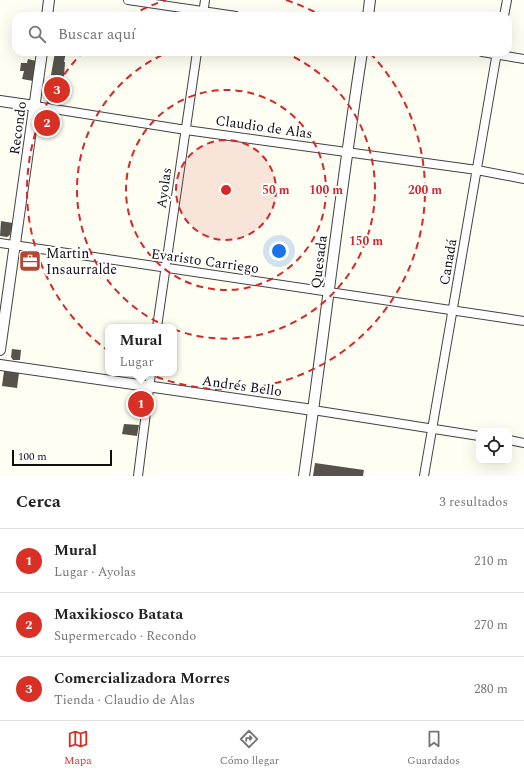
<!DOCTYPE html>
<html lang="es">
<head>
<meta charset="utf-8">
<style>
	:root { --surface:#fff; --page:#f6f6f6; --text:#222; --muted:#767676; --line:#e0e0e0; --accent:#d93025 }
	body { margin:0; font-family:Spectral,serif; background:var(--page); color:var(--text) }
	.controls { position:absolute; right:12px; bottom:12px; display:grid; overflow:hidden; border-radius:8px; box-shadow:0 4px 16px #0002 }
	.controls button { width:36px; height:36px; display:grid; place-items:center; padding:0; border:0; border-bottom:1px solid var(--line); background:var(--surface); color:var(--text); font:20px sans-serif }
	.scale { position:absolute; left:12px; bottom:10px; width:100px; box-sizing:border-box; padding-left:4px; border:2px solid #0f0f0f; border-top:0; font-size:11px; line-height:14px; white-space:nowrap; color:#0f0f0f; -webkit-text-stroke:3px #fff; paint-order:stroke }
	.you { position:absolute; left:279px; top:251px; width:14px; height:14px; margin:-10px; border:3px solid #fff; border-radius:50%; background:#1a73e8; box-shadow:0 0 0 6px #1a73e833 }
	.badge { display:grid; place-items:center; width:26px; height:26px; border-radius:50%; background:var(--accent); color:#fff; font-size:13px; font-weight:700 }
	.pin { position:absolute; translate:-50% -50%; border:2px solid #fff; box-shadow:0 1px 4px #0006 }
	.popup { position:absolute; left:105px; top:324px; width:72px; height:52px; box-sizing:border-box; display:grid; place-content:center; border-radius:8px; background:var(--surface); filter:drop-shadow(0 1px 3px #0005); font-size:13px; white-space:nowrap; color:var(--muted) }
	.popup b { font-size:15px; color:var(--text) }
	.popup::after { content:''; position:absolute; left:50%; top:100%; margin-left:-8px; border:8px solid transparent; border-top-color:var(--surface) }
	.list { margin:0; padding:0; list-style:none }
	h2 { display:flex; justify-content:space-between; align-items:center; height:52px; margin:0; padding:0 16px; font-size:17px }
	h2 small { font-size:13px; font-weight:400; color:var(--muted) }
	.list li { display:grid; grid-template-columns:26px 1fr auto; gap:12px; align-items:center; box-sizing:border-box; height:64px; padding:0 16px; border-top:1px solid var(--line) }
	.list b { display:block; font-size:15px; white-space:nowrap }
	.list p { margin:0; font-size:13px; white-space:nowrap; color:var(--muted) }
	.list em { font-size:13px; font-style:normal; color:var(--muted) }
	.icon { flex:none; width:22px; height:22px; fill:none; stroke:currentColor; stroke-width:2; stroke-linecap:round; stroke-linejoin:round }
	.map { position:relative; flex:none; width:524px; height:476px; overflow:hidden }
	.search { position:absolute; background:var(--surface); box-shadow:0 4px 16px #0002; left:12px; right:12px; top:12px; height:44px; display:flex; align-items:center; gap:10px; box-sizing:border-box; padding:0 14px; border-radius:12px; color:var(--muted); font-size:15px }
	.sheet { height:244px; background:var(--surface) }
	nav { display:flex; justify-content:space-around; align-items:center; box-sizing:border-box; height:56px; border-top:1px solid var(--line); background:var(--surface); font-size:11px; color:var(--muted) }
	nav a { display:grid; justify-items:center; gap:2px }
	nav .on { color:var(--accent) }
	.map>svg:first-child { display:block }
	.building { fill:#57534c }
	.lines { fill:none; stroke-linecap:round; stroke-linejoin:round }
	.minor-casing { stroke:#424242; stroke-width:10 }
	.tertiary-casing { stroke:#424242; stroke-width:12 }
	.minor { stroke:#fff; stroke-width:8 }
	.tertiary { stroke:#fff; stroke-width:10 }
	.ring { fill:none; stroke:#d62828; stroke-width:2; stroke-dasharray:7 5 }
	.labels { text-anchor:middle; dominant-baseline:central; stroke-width:4; stroke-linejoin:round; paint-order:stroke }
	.street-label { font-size:14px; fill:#0f0f0f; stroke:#fff }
	.poi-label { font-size:14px; fill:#0f0f0f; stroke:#fff; text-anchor:start }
	.centre { fill:#d62828; stroke:#fff; stroke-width:2 }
	.ring-label { font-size:12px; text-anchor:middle; font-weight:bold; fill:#d62828; stroke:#fff; stroke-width:4; stroke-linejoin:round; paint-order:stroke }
</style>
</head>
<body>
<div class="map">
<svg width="524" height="476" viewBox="0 0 524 476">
	<rect width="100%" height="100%" fill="#fefef2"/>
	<path class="building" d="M 24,12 L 43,15 L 42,16 L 24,16 Z
		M 55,52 L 66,52 L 64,62 L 65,62 L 64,77 L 51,75 Z
		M 28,59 L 36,61 L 33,81 L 22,79 L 24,71 L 20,71 L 21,63 L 27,63 Z
		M 49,79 L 69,82 L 67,97 L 60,96 L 58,105 L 48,103 L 46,99 Z
		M 47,118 L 52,119 L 50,128 L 43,127 L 44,120 Z
		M 1,221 L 13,223 L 10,235 L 7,237 L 0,236 Z
		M 28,256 L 37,258 L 35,267 L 23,265 L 24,258 Z
		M 12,349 L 21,350 L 20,360 L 13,360 L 11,357 Z
		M 4,371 L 19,373 L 17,388 L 2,386 Z
		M 124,424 L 139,425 L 137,436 L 122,434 Z
		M 315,463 L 364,470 L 363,476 L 313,476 Z"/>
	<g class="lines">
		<g class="minor-casing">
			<path id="minor" d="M 128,0 L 236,16
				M 203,15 L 205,0
				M 504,16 L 507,0
				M 482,52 L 524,59
				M 35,106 L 186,130 L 477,170 L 524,179
				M 0,243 L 524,321
				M 157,327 L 197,52
				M 313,410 L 479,436
				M 509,440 L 524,443
				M 138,476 L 151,373
				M 424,476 L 497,52"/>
		</g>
		<g class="tertiary-casing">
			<path id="tertiary" d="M 47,16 L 49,0
				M 368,16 L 370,0
				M 0,101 L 35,106
				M 0,350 L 42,52
				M 0,365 L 313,410
				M 304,476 C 324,335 340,193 362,52"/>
		</g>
		<use href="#minor" class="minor"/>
		<use href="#tertiary" class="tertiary"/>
	</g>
	<circle cx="226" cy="190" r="50" fill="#d62828" fill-opacity=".12"/>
	<g class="ring">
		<circle cx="226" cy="190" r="50"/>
		<circle cx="226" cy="190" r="100"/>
		<path d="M283 52A149 149 0 1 1 169 52"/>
		<path d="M130 16A199 199 0 0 1 166 0M286 0A199 199 0 0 1 322 16M370 53A199 199 0 1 1 82 53"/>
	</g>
	<defs>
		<g id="office-square" transform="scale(1.15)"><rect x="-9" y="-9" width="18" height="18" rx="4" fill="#b44732" stroke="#fff"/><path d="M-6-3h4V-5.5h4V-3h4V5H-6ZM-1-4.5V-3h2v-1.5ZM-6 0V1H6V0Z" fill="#fff"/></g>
	</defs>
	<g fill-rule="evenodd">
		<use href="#office-square" x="30" y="261"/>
	</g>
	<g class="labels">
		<g class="street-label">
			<text transform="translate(264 127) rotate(8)">Claudio de Alas</text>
			<text transform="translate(18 128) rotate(-82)">Recondo</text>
			<text transform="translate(164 188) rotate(-82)">Ayolas</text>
			<text transform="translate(205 261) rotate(8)">Evaristo Carriego</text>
			<text transform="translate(319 262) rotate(-83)">Quesada</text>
			<text transform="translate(448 262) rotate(-80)">Canadá</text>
			<text transform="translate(242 386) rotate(8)">Andrés Bello</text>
		</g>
		<g class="poi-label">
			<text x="46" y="253">Martin<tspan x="46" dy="16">Insaurralde</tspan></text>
		</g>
	</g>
	<circle cx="226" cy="190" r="6" class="centre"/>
	<g class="ring-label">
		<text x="276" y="194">50 m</text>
		<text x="326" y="194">100 m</text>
		<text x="425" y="194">200 m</text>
		<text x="366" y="245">150 m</text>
	</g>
</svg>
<div class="controls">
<button><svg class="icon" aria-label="locate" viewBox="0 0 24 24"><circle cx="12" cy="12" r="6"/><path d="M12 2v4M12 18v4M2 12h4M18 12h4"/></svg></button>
</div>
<div class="scale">100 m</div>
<div class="you"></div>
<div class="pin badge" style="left:141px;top:404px">1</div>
<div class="popup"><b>Mural</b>Lugar</div>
<div class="pin badge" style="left:47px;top:123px">2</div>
<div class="pin badge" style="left:57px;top:90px">3</div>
<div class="search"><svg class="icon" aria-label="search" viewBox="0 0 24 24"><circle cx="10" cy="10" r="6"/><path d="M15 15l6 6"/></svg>Buscar aquí</div>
</div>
<section class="sheet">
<h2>Cerca<small>3 resultados</small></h2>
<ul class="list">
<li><span class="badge">1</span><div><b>Mural</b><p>Lugar · Ayolas</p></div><em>210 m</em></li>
<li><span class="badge">2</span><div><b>Maxikiosco Batata</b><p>Supermercado · Recondo</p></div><em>270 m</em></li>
<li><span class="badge">3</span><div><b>Comercializadora Morres</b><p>Tienda · Claudio de Alas</p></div><em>280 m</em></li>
</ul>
</section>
<nav>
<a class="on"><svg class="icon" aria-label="map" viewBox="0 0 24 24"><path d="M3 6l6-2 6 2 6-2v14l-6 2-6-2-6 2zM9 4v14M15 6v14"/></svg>Mapa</a>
<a><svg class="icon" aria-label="directions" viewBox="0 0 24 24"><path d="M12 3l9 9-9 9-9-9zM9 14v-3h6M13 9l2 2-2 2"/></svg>Cómo llegar</a>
<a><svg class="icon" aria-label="saved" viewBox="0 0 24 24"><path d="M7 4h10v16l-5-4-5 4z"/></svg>Guardados</a>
</nav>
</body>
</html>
